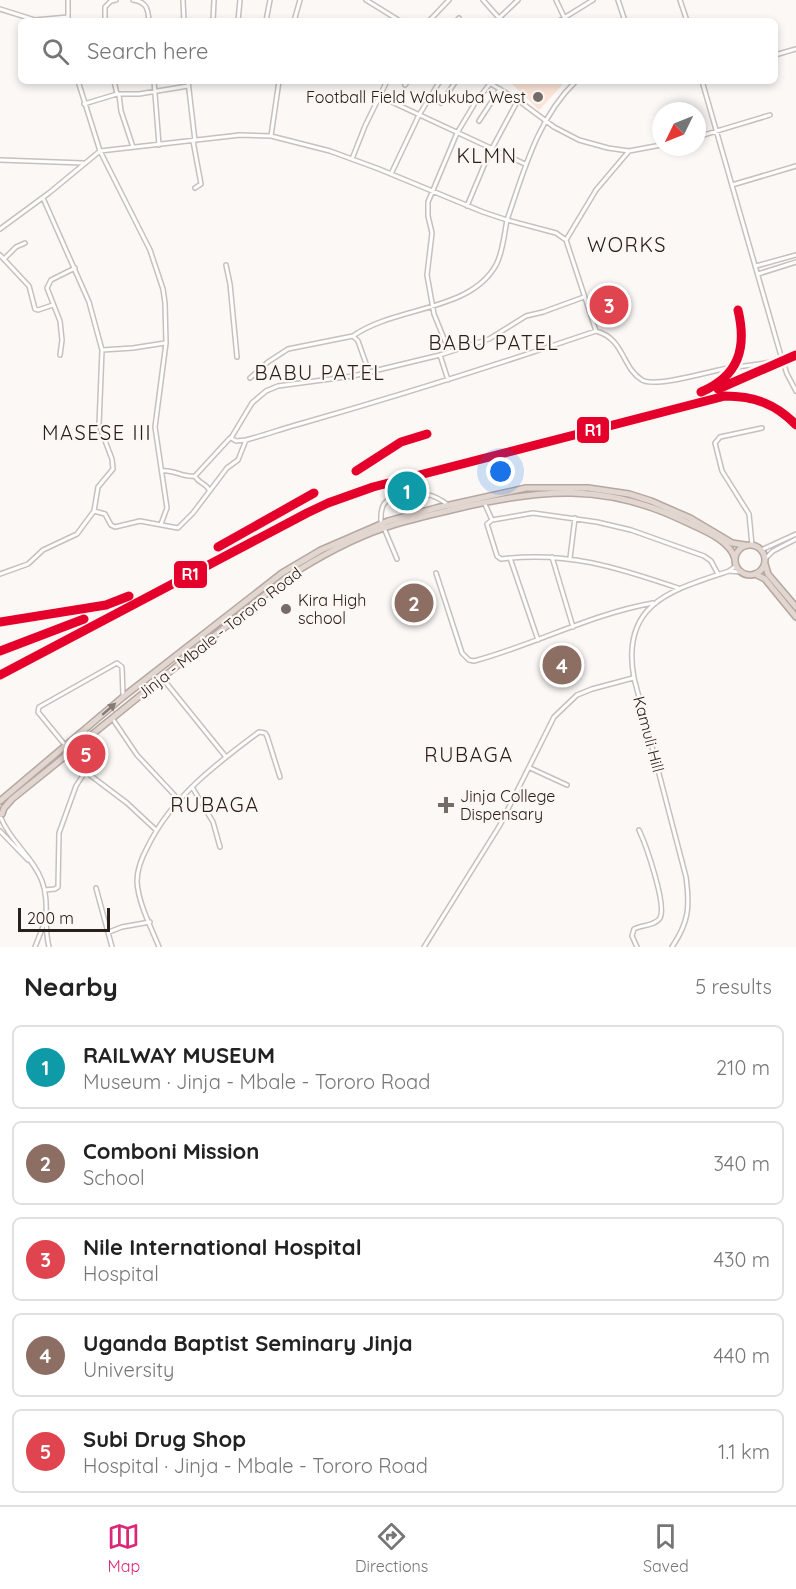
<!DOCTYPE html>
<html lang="en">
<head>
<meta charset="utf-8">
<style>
	:root { --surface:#fff; --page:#f6f6f6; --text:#222; --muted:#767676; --line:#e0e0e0; --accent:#db2777 }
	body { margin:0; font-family:Quicksand,sans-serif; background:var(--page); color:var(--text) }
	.compass { position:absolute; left:652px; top:102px; width:54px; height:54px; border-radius:50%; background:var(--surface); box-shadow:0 3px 9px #0003; rotate:227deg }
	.scale { position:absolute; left:18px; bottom:15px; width:92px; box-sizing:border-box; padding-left:6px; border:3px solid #2a201b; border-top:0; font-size:16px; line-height:21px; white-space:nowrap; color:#2a201b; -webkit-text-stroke:4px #fdf7f4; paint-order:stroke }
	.you { position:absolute; left:501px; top:472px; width:21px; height:21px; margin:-15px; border:4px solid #fff; border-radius:50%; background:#1a73e8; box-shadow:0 0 0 9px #1a73e833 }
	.badge { display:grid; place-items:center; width:39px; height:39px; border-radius:50%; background:var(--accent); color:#fff; font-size:20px; font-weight:700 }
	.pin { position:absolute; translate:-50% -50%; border:3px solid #fff; box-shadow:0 2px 6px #0006 }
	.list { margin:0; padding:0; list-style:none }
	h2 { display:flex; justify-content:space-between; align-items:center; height:78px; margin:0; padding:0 24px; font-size:26px }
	h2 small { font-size:20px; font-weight:400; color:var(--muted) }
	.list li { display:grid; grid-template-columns:39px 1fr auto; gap:18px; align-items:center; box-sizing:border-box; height:84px; margin:0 12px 12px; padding:0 12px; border:2px solid var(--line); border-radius:9px }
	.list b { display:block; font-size:22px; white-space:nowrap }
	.list p { margin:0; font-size:20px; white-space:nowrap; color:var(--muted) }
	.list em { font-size:20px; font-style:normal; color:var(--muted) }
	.icon { flex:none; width:33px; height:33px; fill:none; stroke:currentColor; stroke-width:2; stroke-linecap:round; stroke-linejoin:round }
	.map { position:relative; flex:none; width:796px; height:947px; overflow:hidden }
	.search { position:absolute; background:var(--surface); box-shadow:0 3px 9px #0003; left:18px; right:18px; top:18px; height:66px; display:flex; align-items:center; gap:15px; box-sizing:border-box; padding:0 21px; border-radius:9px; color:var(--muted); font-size:22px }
	.sheet { height:558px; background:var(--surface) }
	nav { display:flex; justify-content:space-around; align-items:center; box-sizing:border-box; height:84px; border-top:2px solid var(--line); background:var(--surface); font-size:16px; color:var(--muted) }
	nav a { display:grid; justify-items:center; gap:3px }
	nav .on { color:var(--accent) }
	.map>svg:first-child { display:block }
	.green { fill:#fbe3d7 }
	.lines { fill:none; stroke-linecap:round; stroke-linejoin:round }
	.minor-casing { stroke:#c7c0bd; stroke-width:6 }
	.highway-casing { stroke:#b6a7a0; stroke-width:8 }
	.minor { stroke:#fefefe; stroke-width:3 }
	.highway { stroke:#e2d6d0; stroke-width:5 }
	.rail-1-casing { stroke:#fdf7f4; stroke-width:14 }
	.rail-1 { stroke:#e4002b; stroke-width:9 }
	.oneway { fill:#867b76 }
	.poi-dot { fill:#736c68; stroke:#fdf7f4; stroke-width:2 }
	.labels { text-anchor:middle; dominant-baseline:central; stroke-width:4.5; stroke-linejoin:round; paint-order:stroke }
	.poi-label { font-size:16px; fill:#2a201b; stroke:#fdf7f4; text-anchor:start }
	.street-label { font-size:16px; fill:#2a201b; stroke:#fdf7f4 }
	.quarter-label { font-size:20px; letter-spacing:1.5px; fill:#2a201b; stroke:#fdf7f4 }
	.line-badge { stroke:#fdf7f4; stroke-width:2 }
	.badge-label { font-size:16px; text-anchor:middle; font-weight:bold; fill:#fff }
</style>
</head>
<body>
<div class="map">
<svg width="796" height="947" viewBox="0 0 796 947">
	<rect width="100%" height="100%" fill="#fbf8f6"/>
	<path class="green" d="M 514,81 L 566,81 L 539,110 L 511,83 Z"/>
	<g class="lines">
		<g class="minor-casing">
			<path id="minor" d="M 68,0 L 68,21
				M 133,0 C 147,2 148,9 149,21
				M 183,0 L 184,21
				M 366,0 L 400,21
				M 483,0 L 499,18
				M 556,0 L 566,21
				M 618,0 L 625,21
				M 680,0 L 687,21
				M 0,9 L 35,20 L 68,17
				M 105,21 L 105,7 L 111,1 L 116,0
				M 213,21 L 214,0
				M 238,21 L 240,0
				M 266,21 L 270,0
				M 294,21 L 300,0
				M 429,21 L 449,0
				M 456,21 L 459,18
				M 496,21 L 518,0
				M 559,21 L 593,0
				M 775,55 L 796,49
				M 78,81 L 100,151 L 150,250 L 163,289 L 165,303 L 166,343 L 155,427 L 167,508 L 161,524
				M 114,81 L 117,94
				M 154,81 L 159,145
				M 188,81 L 195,141
				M 486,81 L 518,100 L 554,127 L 579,140 L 608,148 L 629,151 L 661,145
				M 702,81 L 781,356 L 787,374 L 796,391
				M 405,85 L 408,81
				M 119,95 L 121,111 L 133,147
				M 379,96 L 525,164
				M 441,103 L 456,81
				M 84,104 L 117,94 L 139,94 L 188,86
				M 479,121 L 500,89
				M 271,136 L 279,81
				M 697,137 L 770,115
				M 193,141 L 201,184 L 195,188
				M 352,159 L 365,126 L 387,81
				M 0,160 L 83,163
				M 391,174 L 419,115 L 440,81
				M 732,185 L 796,166
				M 467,206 L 488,156 L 518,100
				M 0,229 L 49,193 L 100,151 L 240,135 L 271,136 L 330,151 L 379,169 L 483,212 L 507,220 C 524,171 537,119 576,81
				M 566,240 L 596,190 L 629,151
				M 0,255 L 29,286 L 35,309 L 38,310 L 53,305
				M 4,259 L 16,247 L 25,243
				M 226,265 L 230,284 L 237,357
				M 756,266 L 796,255
				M 758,274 L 796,262
				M 353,336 C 395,306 470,312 496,265 C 503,252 504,235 507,220 L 556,233 L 566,240 L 596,331
				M 102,350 L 133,348 L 165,343
				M 449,351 L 434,314 L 427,275 L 432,233 L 428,216 L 428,202 L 457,133 L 475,103 L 492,81
				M 60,355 L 62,340 L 60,321 L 47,288 L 51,280 L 75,268
				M 440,355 L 489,339 L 526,316 L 543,312 L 584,297
				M 250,378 L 268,362 L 288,349 L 353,336 L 358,341 L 369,372
				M 448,380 L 440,355 L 353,376 L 278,386 L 266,391 L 252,403 L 231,438 L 236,441 L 246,440 C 265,435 284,428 303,423 C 401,395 499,364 596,331 C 625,339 621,367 642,380 C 655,388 711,371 728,368 C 746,365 764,365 782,359
				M 162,471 C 173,469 183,478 195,476 L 230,438
				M 195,476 C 198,483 206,483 209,490
				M 484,502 L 492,520
				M 94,511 L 105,514 L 111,525 L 115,527 L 140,521 L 178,528 L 193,513 L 227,468 L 238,460 L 246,440
				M 381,524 C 381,517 380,510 384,504 C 388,498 395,497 401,496 C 419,491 433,493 448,505
				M 384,528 L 397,559
				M 752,545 L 749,514 L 722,471 L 715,443 L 720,437 L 762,428
				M 761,550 L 796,534
				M 552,557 L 573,627
				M 510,558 L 538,640
				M 570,558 L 575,518
				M 765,559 L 773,551 L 796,539
				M 736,566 L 729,571 L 741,572
				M 436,573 L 462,653 L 469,660 L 474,661 C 534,645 591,614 653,603
				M 0,574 L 28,564 L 43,550 L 77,534 L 94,511 L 98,487 L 113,469 L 112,459 L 99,425 L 102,350 L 89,302 L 43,198
				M 678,588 C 616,567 567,551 501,559 L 497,556 L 487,524 L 492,520 L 533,513 L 597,522 L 631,530 L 704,556 L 711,561 L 718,574
				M 163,679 L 226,757
				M 112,718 L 137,755 L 179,800
				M 65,745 L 38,712 L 39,707 L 117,663 L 122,667 L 123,695
				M 66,757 L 127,803 L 156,830
				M 530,768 L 567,785
				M 192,787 L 213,822 L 220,847
				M 1,818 C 10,841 33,857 42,881 C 50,902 43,925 49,947
				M 0,831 L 28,860
				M 96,888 L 112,947
				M 45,890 L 55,889 L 58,887 L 59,833 L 76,786 L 85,772
				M 109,932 L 122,927 L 150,922
				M 35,947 L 44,924
				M 159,947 C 151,927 138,903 137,881 C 137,869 142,857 148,846 C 172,797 216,764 259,732 L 265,733 L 267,736 L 280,777
				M 424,947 L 500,825 L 554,717 L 577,695 L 592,689 L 633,678
				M 637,947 L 632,936 L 634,929 C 641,925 655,926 660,918 C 667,905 646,845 639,830
				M 672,947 C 689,922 690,907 686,877 L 634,678 C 620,603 672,590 729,571"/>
		</g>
		<g class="highway-casing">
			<path id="highway" d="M735 560a15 15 0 1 1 30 0a15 15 0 1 1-30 0Z
				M 765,564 L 768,574 L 796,607
				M 755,574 L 765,579 L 796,617
				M 0,801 L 123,697 L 282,573 L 321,550 L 388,521 L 436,508 L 526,488 L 588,488 L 629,494 L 651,501 L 690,518 L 732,543 L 745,545
				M 2,814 L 4,808 L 12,799 L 286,578 C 317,558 349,540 384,528 C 407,520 431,515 455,509 C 539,489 605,482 686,522 C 703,530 730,540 735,559"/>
		</g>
		<use href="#minor" class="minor"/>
		<use href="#highway" class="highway"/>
		<g class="rail-1-casing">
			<path id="rail-1" d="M 718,389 L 796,355
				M 701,392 C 739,376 747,348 738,310
				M 356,471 L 401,442 L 427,434
				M 218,547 L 314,493
				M 0,622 L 106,605 L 129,596
				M 0,651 L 84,619
				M 0,675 L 307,513 L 328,503 L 373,487 L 725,396 C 754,396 776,404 796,425"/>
		</g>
		<use href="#rail-1" class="rail-1"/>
	</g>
	<defs><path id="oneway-solid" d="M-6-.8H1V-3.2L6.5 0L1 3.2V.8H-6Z" transform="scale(1.5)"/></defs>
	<use class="oneway" href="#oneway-solid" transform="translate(109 709) rotate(-41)"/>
	<g class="poi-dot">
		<circle cx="538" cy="97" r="6"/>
		<circle cx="286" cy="609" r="6"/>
		<path d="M443 796h6v6h6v6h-6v6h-6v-6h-6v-6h6z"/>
	</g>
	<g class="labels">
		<g class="poi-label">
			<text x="526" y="97" text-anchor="end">Football Field Walukuba West</text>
			<text x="298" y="600">Kira High<tspan x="298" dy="18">school</tspan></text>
			<text x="460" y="796">Jinja College<tspan x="460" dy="18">Dispensary</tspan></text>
		</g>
		<g class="street-label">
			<text transform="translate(219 633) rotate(-38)">Jinja - Mbale - Tororo Road</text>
			<text transform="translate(649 734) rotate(75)">Kamuli Hill</text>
		</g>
		<g class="quarter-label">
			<text x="487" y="155">KLMN</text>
			<text x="627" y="244">WORKS</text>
			<text x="494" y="342">BABU PATEL</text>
			<text x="320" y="372">BABU PATEL</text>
			<text x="97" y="432">MASESE III</text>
			<text x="469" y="754">RUBAGA</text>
			<text x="215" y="804">RUBAGA</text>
		</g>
	</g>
	<g class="line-badge">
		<rect x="576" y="416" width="34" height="28" rx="6" fill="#e4002b"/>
		<rect x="173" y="560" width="35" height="29" rx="6" fill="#e4002b"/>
	</g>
	<g class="badge-label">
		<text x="593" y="436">R1</text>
		<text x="190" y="580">R1</text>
	</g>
</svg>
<svg class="compass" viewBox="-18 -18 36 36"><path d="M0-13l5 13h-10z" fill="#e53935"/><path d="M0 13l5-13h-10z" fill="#767676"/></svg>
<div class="scale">200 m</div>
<div class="you"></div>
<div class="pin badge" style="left:407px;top:491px;background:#0f9aa8">1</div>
<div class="pin badge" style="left:414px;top:603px;background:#8d6e63">2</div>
<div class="pin badge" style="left:609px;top:305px;background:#e0444e">3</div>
<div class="pin badge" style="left:562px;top:665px;background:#8d6e63">4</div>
<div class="pin badge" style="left:86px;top:754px;background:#e0444e">5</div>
<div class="search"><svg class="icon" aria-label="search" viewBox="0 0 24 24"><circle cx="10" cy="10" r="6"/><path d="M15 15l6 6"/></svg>Search here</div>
</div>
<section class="sheet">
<h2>Nearby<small>5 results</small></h2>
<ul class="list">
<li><span class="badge" style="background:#0f9aa8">1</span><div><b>RAILWAY MUSEUM</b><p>Museum · Jinja - Mbale - Tororo Road</p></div><em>210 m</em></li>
<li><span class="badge" style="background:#8d6e63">2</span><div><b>Comboni Mission</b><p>School</p></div><em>340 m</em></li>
<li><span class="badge" style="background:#e0444e">3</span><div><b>Nile International Hospital</b><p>Hospital</p></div><em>430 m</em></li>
<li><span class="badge" style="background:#8d6e63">4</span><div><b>Uganda Baptist Seminary Jinja</b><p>University</p></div><em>440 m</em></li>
<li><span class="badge" style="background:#e0444e">5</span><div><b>Subi Drug Shop</b><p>Hospital · Jinja - Mbale - Tororo Road</p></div><em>1.1 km</em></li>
</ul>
</section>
<nav>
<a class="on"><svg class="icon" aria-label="map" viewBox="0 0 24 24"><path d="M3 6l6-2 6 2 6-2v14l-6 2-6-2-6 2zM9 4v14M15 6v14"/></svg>Map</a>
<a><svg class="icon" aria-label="directions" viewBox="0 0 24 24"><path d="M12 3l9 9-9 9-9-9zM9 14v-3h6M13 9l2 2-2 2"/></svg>Directions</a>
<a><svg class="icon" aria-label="saved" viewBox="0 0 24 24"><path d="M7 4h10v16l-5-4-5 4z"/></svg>Saved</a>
</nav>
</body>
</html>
